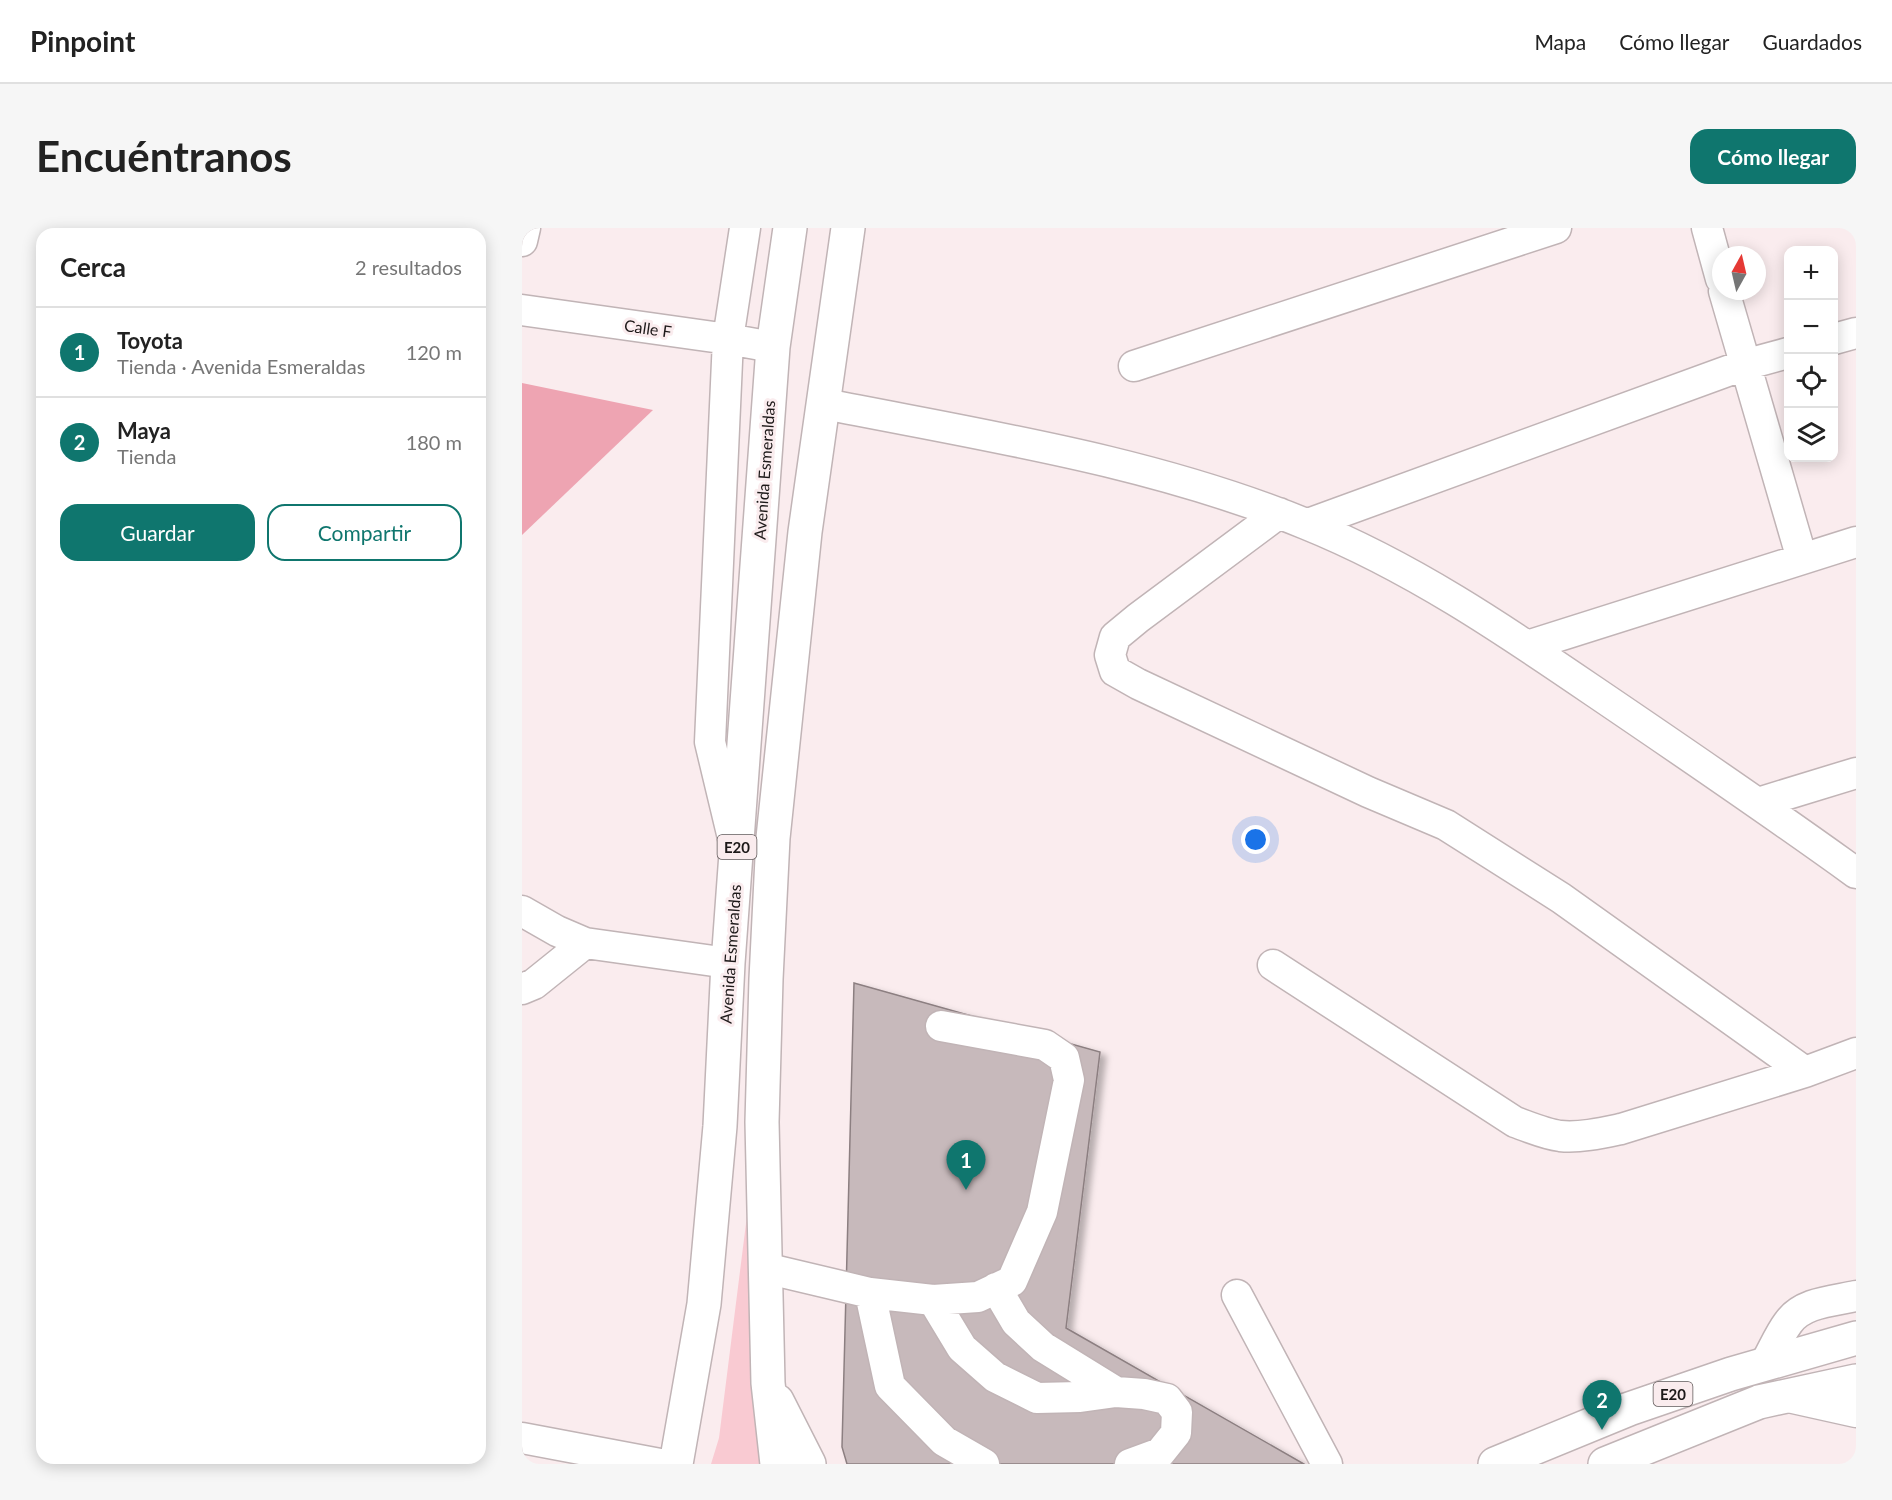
<!DOCTYPE html>
<html lang="es">
<head>
<meta charset="utf-8">
<style>
	:root { --surface:#fff; --page:#f6f6f6; --text:#222; --muted:#767676; --line:#e0e0e0; --accent:#0f766e }
	body { margin:0; font-family:Lato,sans-serif; background:var(--page); color:var(--text) }
	.controls { position:absolute; right:18px; top:18px; display:grid; overflow:hidden; border-radius:12px; box-shadow:0 3px 15px #0003 }
	.controls button { width:54px; height:54px; display:grid; place-items:center; padding:0; border:0; border-bottom:2px solid var(--line); background:var(--surface); color:var(--text); font:30px sans-serif }
	.compass { position:absolute; left:1190px; top:18px; width:54px; height:54px; border-radius:50%; background:var(--surface); box-shadow:0 3px 15px #0003; rotate:8deg }
	.you { position:absolute; left:734px; top:612px; width:21px; height:21px; margin:-15px; border:4px solid #fff; border-radius:50%; background:#1a73e8; box-shadow:0 0 0 9px #1a73e833 }
	.badge { display:grid; place-items:center; width:39px; height:39px; border-radius:50%; background:var(--accent); color:#fff; font-size:20px; font-weight:700 }
	.pin { position:absolute; translate:-50% -50px; filter:drop-shadow(0 2px 3px #0008) }
	.pin::after { content:''; position:absolute; top:32px; width:21px; height:18px; background:inherit; clip-path:polygon(0 0,100% 0,50% 100%) }
	.list { margin:0; padding:0; list-style:none }
	h2 { display:flex; justify-content:space-between; align-items:center; height:78px; margin:0; padding:0 24px; font-size:26px }
	h2 small { font-size:20px; font-weight:400; color:var(--muted) }
	.list li { display:grid; grid-template-columns:39px 1fr auto; gap:18px; align-items:center; box-sizing:border-box; height:90px; padding:0 24px; border-top:2px solid var(--line) }
	.list b { display:block; font-size:22px; white-space:nowrap }
	.list p { margin:0; font-size:20px; white-space:nowrap; color:var(--muted) }
	.list em { font-size:20px; font-style:normal; color:var(--muted) }
	.actions { display:flex; gap:12px; padding:18px 24px }
	.actions a { flex:1; padding:14px 0; border:2px solid var(--accent); border-radius:18px; text-align:center; font-size:21px; color:var(--accent) }
	.actions .main { background:var(--accent); color:#fff }
	.icon { flex:none; width:33px; height:33px; fill:none; stroke:currentColor; stroke-width:2; stroke-linecap:round; stroke-linejoin:round }
	.map { position:relative; flex:none; width:1334px; height:1236px; overflow:hidden; border-radius:18px }
	header { display:flex; align-items:center; gap:36px; box-sizing:border-box; height:84px; padding:0 30px; background:var(--surface); border-bottom:2px solid var(--line) }
	header strong { font-size:28px }
	nav { display:flex; gap:33px; margin-inline-start:auto; font-size:21px }
	.intro { display:flex; align-items:center; justify-content:space-between; box-sizing:border-box; height:144px; padding:0 36px }
	h1 { margin:0; font-size:42px }
	.button { padding:15px 27px; border-radius:18px; background:var(--accent); color:#fff; font-size:21px; font-weight:700 }
	main { display:flex; gap:36px; padding:0 36px }
	aside { flex:1; background:var(--surface); border-radius:18px; box-shadow:0 3px 15px #0003 }
	.map>svg:first-child { display:block }
	.green { fill:#f9cad2 }
	.forest { fill:#eea4b2 }
	.building { fill:#c7b9bb; stroke:#8c7f81; stroke-width:1.5; filter:url(#shadow) }
	.lines { fill:none; stroke-linecap:round; stroke-linejoin:round }
	.minor-casing { stroke:#c1b4b6; stroke-width:33 }
	.highway-casing { stroke:#c1b4b6; stroke-width:36 }
	.minor { stroke:#fff; stroke-width:30 }
	.highway { stroke:#fff; stroke-width:33 }
	.labels { text-anchor:middle; dominant-baseline:central; stroke-width:6; stroke-linejoin:round; paint-order:stroke }
	.shield { fill:#faecee; stroke:#5f5859; stroke-width:1.5 }
	.shield-label { font-size:15px; font-weight:bold; fill:#1d1919 }
	.street-label { font-size:16px; fill:#1d1919; stroke:#faecee }
</style>
</head>
<body>
<header>
<strong>Pinpoint</strong>
<nav><a>Mapa</a><a>Cómo llegar</a><a>Guardados</a></nav>
</header>
<div class="intro"><h1>Encuéntranos</h1><a class="button">Cómo llegar</a></div>
<main>
<aside>
<h2>Cerca<small>2 resultados</small></h2>
<ul class="list">
<li><span class="badge">1</span><div><b>Toyota</b><p>Tienda · Avenida Esmeraldas</p></div><em>120 m</em></li>
<li><span class="badge">2</span><div><b>Maya</b><p>Tienda</p></div><em>180 m</em></li>
</ul>
<div class="actions"><a class="main">Guardar</a><a>Compartir</a></div>
</aside>
<div class="map">
<svg width="1334" height="1236" viewBox="0 0 1334 1236">
	<defs>
		<filter id="shadow"><feDropShadow dx="6" dy="4" stdDeviation="3" flood-color="#0004"/></filter>
	</defs>
	<rect width="100%" height="100%" fill="#faecee"/>
	<path class="green" d="M 232,932 L 238,1236 L 189,1236 L 197,1210 Z"/>
	<path class="forest" d="M 0,155 L 131,182 L 0,307 Z"/>
	<path class="building" d="M 332,755 L 578,824 L 544,1100 L 782,1236 L 325,1236 L 320,1219 Z"/>
	<g class="lines">
		<g class="minor-casing">
			<path id="minor" d="M 1185,0 L 1199,51
				M 0,13 L 3,0
				M 1202,63 L 1280,331
				M 0,82 L 206,111 L 251,119
				M 1312,111 L 1334,105
				M 612,138 L 1034,0
				M 303,176 C 464,208 630,233 784,296 C 888,338 981,401 1073,464 C 1160,523 1248,583 1334,645
				M 757,285 L 616,390 L 593,409 L 588,427 L 593,443 L 616,456 L 846,564 L 924,597 L 1039,670 L 1283,844
				M 786,296 L 1222,137 L 1266,125
				M 1005,418 L 1334,314
				M 1236,575 L 1334,545
				M 211,610 L 188,514 L 206,111 L 223,0
				M 0,683 L 35,703 L 63,715 L 206,735
				M 751,737 L 993,894 C 1007,899 1023,906 1038,908 C 1058,910 1080,905 1099,901 L 1283,844 L 1334,825
				M 0,761 L 12,756 L 63,715
				M 243,1040 L 348,1065 L 411,1072 L 440,1120 L 473,1149 L 515,1170 L 558,1169 L 594,1164 L 622,1166 L 645,1171 L 655,1184 L 654,1205 L 638,1225 L 608,1236
				M 474,1060 L 494,1094 L 521,1119 L 594,1164
				M 348,1065 L 368,1158 L 422,1213 L 462,1236
				M 715,1067 L 805,1236
				M 411,1072 L 456,1069 L 490,1053 L 520,984 L 547,852 L 542,830 L 523,817 L 419,798
				M 1243,1136 C 1251,1122 1257,1107 1266,1095 C 1280,1074 1312,1073 1334,1068
				M 1262,1168 L 1334,1184
				M 0,1210 L 138,1236"/>
		</g>
		<g class="highway-casing">
			<path id="highway" d="M 255,1173 L 287,1236
				M 154,1236 L 182,1076 L 198,898 L 206,735 L 251,119 L 268,0
				M 255,1236 L 246,1155 L 240,894 L 244,751 L 251,610 L 283,304 L 326,0
				M 973,1236 L 1107,1181 L 1209,1146 L 1334,1110
				M 1083,1236 L 1237,1174 L 1334,1153"/>
		</g>
		<use href="#minor" class="minor"/>
		<use href="#highway" class="highway"/>
	</g>
	<g class="labels">
		<g class="shield">
			<rect x="195.5" y="607" width="39" height="24" rx="4.5"/>
			<rect x="1131.5" y="1154" width="39" height="24" rx="4.5"/>
		</g>
		<g class="shield-label">
			<text x="215" y="619">E20</text>
			<text x="1151" y="1166">E20</text>
		</g>
		<g class="street-label">
			<text transform="translate(126 100) rotate(8)">Calle F</text>
			<text transform="translate(242 242) rotate(-86)">Avenida Esmeraldas</text>
			<text transform="translate(208 726) rotate(-86)">Avenida Esmeraldas</text>
		</g>
	</g>
</svg>
<div class="controls">
<button>+</button>
<button>−</button>
<button><svg class="icon" aria-label="locate" viewBox="0 0 24 24"><circle cx="12" cy="12" r="6"/><path d="M12 2v4M12 18v4M2 12h4M18 12h4"/></svg></button>
<button><svg class="icon" aria-label="layers" viewBox="0 0 24 24"><path d="M12 4l9 5-9 5-9-5zM3 14l9 5 9-5"/></svg></button>
</div>
<svg class="compass" viewBox="-18 -18 36 36"><path d="M0-13l5 13h-10z" fill="#e53935"/><path d="M0 13l5-13h-10z" fill="#767676"/></svg>
<div class="you"></div>
<div class="pin badge" style="left:444px;top:962px">1</div>
<div class="pin badge" style="left:1080px;top:1202px">2</div>
</div>
</main>
</body>
</html>
